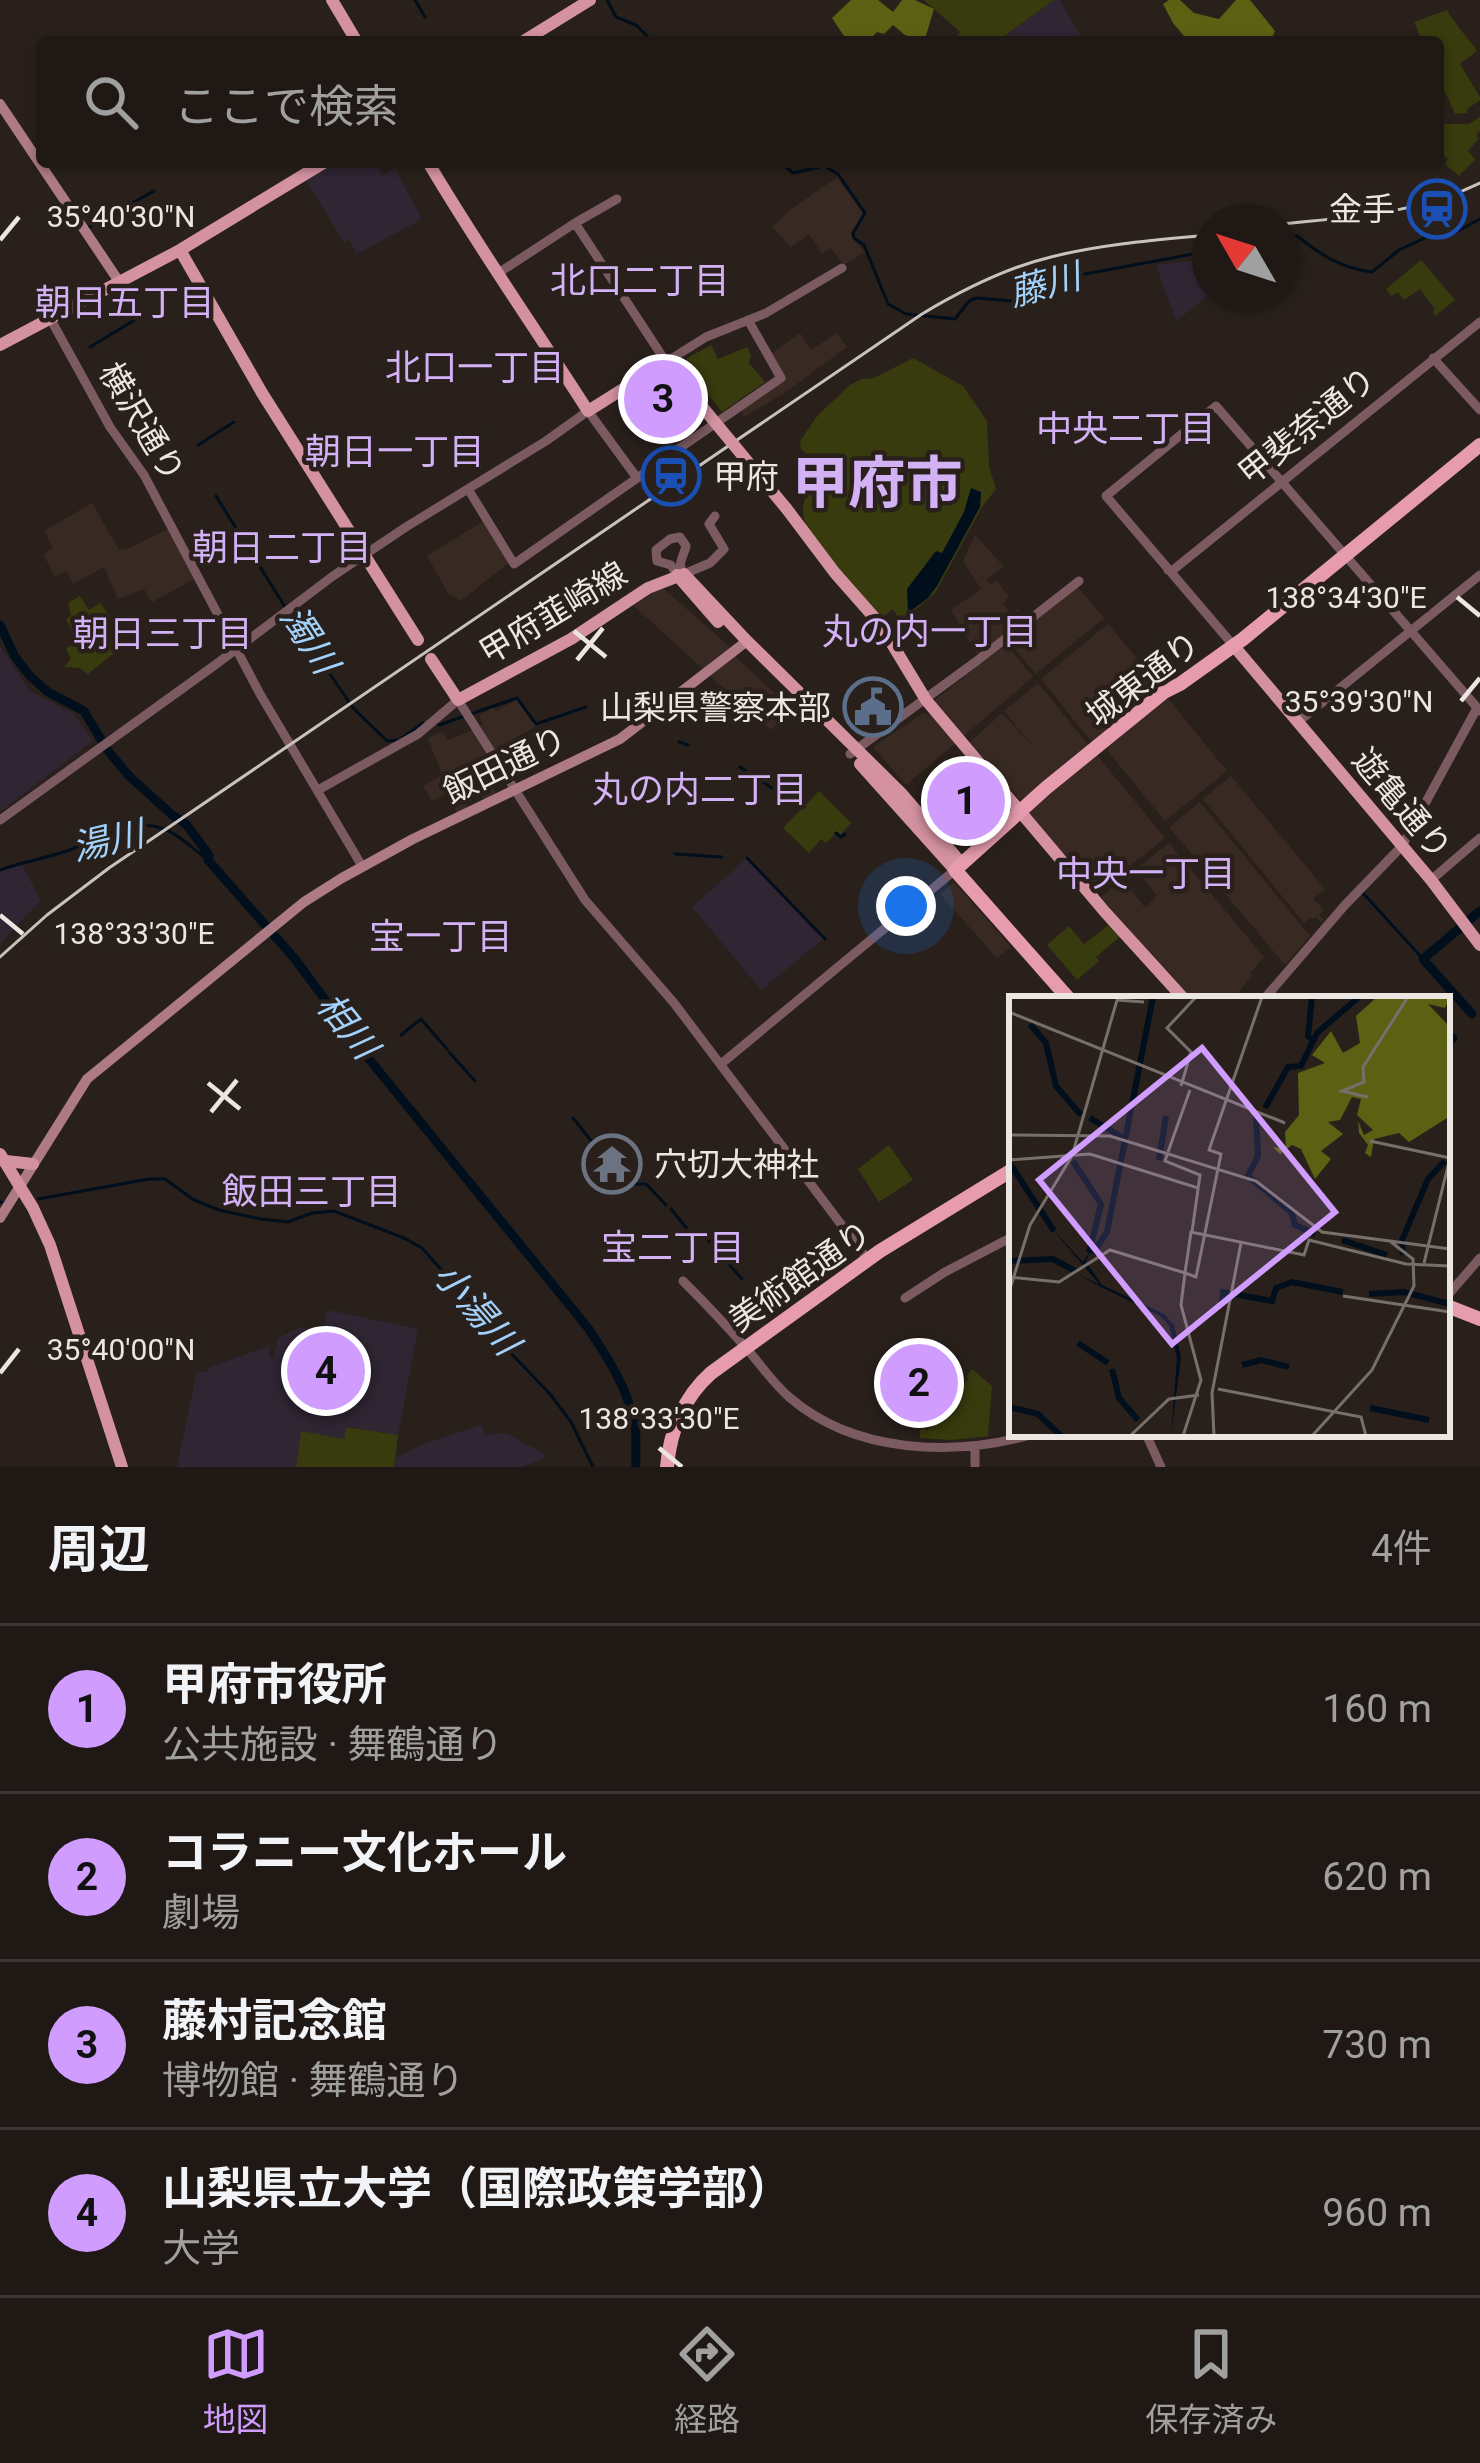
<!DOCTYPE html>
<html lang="ja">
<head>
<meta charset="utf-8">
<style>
	:root { --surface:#1f1814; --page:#27211d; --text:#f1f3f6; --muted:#a1a0a0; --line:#3c3734; --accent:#d09dff }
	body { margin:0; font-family:Roboto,"Noto Sans JP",sans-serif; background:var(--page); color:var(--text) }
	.compass { position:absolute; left:1192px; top:204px; width:108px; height:108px; border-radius:50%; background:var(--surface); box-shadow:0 3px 9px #0004; rotate:309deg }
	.you { position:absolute; left:906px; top:906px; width:42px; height:42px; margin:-30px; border:9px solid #fff; border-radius:50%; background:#1a73e8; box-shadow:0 0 0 18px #1a73e833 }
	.badge { display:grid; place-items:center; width:78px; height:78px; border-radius:50%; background:var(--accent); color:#111; font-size:39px; font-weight:700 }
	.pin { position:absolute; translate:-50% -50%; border:6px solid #fff; box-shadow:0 3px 12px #0006 }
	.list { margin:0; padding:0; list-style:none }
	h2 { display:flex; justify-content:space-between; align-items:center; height:156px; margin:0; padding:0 48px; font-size:51px }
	h2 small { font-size:39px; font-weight:400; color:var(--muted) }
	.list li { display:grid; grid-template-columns:78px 1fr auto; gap:36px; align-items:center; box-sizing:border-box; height:168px; padding:0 48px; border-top:3px solid var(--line) }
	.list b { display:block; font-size:45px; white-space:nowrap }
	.list p { margin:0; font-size:39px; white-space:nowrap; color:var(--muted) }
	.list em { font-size:39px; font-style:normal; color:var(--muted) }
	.icon { flex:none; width:66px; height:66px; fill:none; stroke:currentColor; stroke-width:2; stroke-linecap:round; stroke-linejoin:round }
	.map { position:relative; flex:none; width:1480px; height:1467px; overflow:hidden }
	.search { position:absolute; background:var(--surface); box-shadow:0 3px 9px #0004; left:36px; right:36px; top:36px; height:132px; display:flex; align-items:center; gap:30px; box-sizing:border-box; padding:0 42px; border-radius:12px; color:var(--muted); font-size:45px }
	.sheet { height:828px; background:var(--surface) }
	nav { display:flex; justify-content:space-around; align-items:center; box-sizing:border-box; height:168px; border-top:3px solid var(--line); background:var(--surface); font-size:33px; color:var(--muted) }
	nav a { display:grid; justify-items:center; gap:6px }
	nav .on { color:var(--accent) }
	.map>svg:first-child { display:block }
	.built { fill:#382a22 }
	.education { fill:#2f2533 }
	.green { fill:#373b0d }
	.forest { fill:#5a6113 }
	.water { fill:#010f1d }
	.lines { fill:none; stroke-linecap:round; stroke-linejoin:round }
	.stream { stroke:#010f1d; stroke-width:3 }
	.river { stroke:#010f1d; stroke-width:9 }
	.tertiary { stroke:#7b5a61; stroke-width:9 }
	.secondary { stroke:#ad7a85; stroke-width:10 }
	.primary { stroke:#d492a1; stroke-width:12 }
	.trunk { stroke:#e69cae; stroke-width:14 }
	.rail { stroke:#c8c1bd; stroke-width:3 }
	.primary-bridge { stroke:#d492a1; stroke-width:12 }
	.ticks { fill:none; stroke:#ece6e2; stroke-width:4.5 }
	.labels { text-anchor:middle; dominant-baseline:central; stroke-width:9; stroke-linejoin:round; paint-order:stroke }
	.poi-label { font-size:33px; fill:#ece6e2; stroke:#29201b; text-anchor:end }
	.street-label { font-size:33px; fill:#ece6e2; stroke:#29201b }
	.neighbourhood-label { font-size:36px; fill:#d3b1f5; stroke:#29201b }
	.water-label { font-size:36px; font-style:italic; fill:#a2d2fb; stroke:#29201b }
	.town-label { font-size:57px; font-weight:bold; fill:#d3b1f5; stroke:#29201b }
	.inset-river { fill:none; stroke:#010f1d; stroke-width:6 }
	.inset-road { fill:none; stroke:#776f6b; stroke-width:3 }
	.view { fill:#d09dff; fill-opacity:0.15; stroke:#d09dff; stroke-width:6 }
	.inset-edge { fill:none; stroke:#ece6e2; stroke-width:6 }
	.ticks-label { font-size:30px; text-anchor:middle; fill:#ece6e2; stroke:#29201b; stroke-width:9; stroke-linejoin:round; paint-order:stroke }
</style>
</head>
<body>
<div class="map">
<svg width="1480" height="1467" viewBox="0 0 1480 1467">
	<rect width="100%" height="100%" fill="#29201b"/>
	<path class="built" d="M 837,177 L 863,214 L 851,236 L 864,252 L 844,265 L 831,248 L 822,254 L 809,234 L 791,247 L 772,227 L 790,210 Z
		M 800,333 L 811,350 L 837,333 L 847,347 L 786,392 L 744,417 L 738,407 L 780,378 L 769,355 Z
		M 92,503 L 119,550 L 127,549 L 172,527 L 198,577 L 152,602 L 144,589 L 118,599 L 104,567 L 73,584 L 66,571 L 55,577 L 43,554 L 53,548 L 44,531 Z
		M 485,520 L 511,561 L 461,601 L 448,593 L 427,556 Z
		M 975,535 L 1004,567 L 986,580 L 990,584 L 997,580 L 1009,597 L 1003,603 L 1010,613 L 1018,609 L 1025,619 L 980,654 L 977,654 L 951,610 L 981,589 L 963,561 Z
		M 1078,587 L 1104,618 L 1036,674 L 1009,642 Z
		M 660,588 L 664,589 L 730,647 L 703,669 L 634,606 Z
		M 1108,624 L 1161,687 L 1093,744 L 1041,679 Z
		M 1006,644 L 1033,677 L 964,736 L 935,703 L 935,700 Z
		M 735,656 L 792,710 L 771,730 L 710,676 Z
		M 1038,683 L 1089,746 L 1022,800 L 1019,799 L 970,742 L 1002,713 L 1036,750 L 1004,711 Z
		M 1167,697 L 1227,771 L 1165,821 L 1106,749 Z
		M 517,699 L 536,726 L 463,769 L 469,777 L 482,770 L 499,798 L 486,805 L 471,779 L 467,779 L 456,786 L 472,812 L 460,818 L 445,794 L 432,801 L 423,786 L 442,775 L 428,738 L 442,732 L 448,740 L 476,729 L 483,724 L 479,716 L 493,707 L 497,711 Z
		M 923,713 L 934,716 L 956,743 L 906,785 L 873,747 Z
		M 1097,755 L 1165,838 L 1097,892 L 1029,812 Z
		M 1231,776 L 1325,889 L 1313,899 L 1324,910 L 1319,915 L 1324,920 L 1321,922 L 1316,917 L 1313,919 L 1310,917 L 1304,923 L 1203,799 Z
		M 1200,802 L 1310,936 L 1285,965 L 1169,827 Z
		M 1169,843 L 1264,957 L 1250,973 L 1252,976 L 1238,993 L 1244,999 L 1190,999 L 1101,897 L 1123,879 L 1145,908 L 1157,896 L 1136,869 Z
		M 954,882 L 1011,947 L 997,958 L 940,894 Z"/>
	<path class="education" d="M 1054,0 L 1060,0 L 1081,36 L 1072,42 L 996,42 Z
		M 337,162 L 376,162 L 383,175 L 395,169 L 422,219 L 357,254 L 349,240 L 344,242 L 306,181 Z
		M 1210,259 L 1210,294 L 1176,321 L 1156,265 Z
		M 0,646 L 30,691 L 73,713 L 93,741 L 0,812 Z
		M 747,858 L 823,939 L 761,990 L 692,907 Z
		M 22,865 L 41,900 L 0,944 L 0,871 Z
		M 327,1310 L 418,1329 L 398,1435 L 347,1427 L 344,1439 L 302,1432 L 296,1467 L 177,1467 L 197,1371 L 207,1372 L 210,1367 L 269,1346 L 270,1357 L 273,1358 L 278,1338 L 300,1327 L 323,1331 Z
		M 482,1425 L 485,1435 L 505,1433 L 545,1454 L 544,1459 L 521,1467 L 394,1467 L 396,1458 L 422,1444 Z"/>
	<path class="green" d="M 924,0 L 1054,0 L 996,42 L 962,42 L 957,38 L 960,32 Z
		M 1447,10 C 1456,26 1467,36 1477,51 L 1460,64 L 1480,97 L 1480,100 L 1467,109 L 1467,113 L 1455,114 L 1445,92 L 1440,93 L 1438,90 L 1438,42 L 1411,41 L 1420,36 L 1414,22 Z
		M 1480,117 L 1480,131 L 1476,135 L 1479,139 L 1468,150 L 1475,160 L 1459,176 L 1445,164 L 1448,159 L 1438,149 L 1438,124 L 1469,124 Z
		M 1421,260 L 1455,300 L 1435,316 L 1433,313 L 1435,309 L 1420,289 L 1404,300 L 1398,292 L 1391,296 L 1386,289 Z
		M 711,345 L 718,359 L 747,347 L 751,355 L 749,363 L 765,382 L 722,412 L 685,366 L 687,358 Z
		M 913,358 L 963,386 L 987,421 L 989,467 L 996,489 L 982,507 L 935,593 L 901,622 L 893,609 L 881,618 C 863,599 810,542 804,519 C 797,489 833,478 801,449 L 800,441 L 818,415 L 850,385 L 862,379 L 874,378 Z
		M 80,596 L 89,610 L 100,603 L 123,634 L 119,639 L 124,645 L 88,674 L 80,668 L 64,667 L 71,659 L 66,649 L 78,640 L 66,620 L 71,615 L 68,603 Z
		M 819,791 L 851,823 L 840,835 L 835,834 L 826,843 L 821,839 L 809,853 L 783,828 Z
		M 1110,924 L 1122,935 L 1096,957 L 1099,961 L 1077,980 L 1047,945 L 1069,926 L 1084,944 Z
		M 889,1145 L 913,1180 L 879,1202 L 858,1169 Z
		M 972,1369 L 992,1386 L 988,1436 L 952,1440 L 920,1438 L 920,1432 L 922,1428 L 927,1431 L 968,1379 L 966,1377 Z
		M 346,1427 L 398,1435 L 394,1467 L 296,1467 L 301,1431 L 344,1439 Z"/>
	<path class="forest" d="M 851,0 L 878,0 L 893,12 L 902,0 L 915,0 L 934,9 L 924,42 L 905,35 L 893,25 L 884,34 L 877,32 L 867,42 L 848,42 L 832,18 Z
		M 1169,0 L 1180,0 L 1194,13 L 1219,19 L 1236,0 L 1250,0 L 1275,31 L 1270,42 L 1189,42 L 1173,23 L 1163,4 Z"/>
	<path class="water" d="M 971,488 L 981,492 L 980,507 L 937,586 L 928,598 L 908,613 L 907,589 L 936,551 L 942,553 L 964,512 Z"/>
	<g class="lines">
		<path class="stream" d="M 415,0 L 425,17
			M 607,0 L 616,17 L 636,25 L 653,42
			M 780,162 L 793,173 L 824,166 L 838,174 L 865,213 L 853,233 L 854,238 L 864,245 L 888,304 L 906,314 L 955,319 L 969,301 L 976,298 L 1013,301 L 1052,280 L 1210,251
			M 89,227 L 154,191
			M 1282,237 L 1297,236 C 1321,255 1341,268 1372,272 L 1399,250 L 1429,236 L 1456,232 L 1480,219
			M 90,347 L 138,318 L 122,289
			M 198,445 L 234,422
			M 216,496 L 285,607
			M 290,615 L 353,708 L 387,741 L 399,740 L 423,723
			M 611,717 L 630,724
			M 439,725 L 517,698 L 536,724 L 586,707
			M 679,742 L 688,745
			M 740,767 L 796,804
			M 836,833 L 841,837 L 845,834
			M 675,854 L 722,857
			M 747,858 L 825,939
			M 0,870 C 24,861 49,858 72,849 C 93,840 130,822 153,826 C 174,829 192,848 208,860
			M 1362,892 L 1423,959
			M 401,1035 L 421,1019 L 447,1049
			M 449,1052 L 475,1081
			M 573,1118 L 597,1148 L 592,1171 L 613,1179 L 617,1177 L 636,1184 L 646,1184 L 666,1205
			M 38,1199 L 149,1179 L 165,1179 L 194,1200 L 219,1210 L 261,1219 L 288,1222 L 312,1213 L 334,1211 L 404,1238 L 422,1248 L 475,1308 L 482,1323 L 550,1394 L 571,1422 L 593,1467
			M 0,1202 L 2,1202
			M 671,1209 L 688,1230 L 700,1231 L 742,1279"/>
		<path class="river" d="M 0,625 L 15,657 L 31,677 L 48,692 L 84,711 L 106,748 L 128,775 L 171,814 L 186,824 L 209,855 L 208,860 L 295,959 L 369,1059 L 588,1328 C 608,1358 629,1390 635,1427 C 637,1440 635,1454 636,1467
			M 1472,1014 L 1423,959 L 1480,911
			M 1447,1043 L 1453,1038"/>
		<path class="tertiary" d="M 575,223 L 617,199
			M 500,272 L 575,223 L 666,362 L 706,337 L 766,313 L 842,268
			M 51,320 L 110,427 L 144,475 L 260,694 L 362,866
			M 1433,358 L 1480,410
			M 648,470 L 781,378 L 748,320
			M 468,489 L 514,564 L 643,474
			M 1168,570 L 1173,570 L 1480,322
			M 677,575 L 671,565 L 657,561 L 656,550 L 670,539 L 680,537 L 686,546 C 684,556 676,564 684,574 L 710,563 L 724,549 L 709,524 L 715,516
			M 1233,645 L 1106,496 L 1216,406 L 1480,711
			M 1298,722 L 1480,575
			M 850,754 L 978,660 L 1079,581
			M 318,790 L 418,734 L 458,700 L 585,900 L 674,1003 L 868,1260
			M 0,820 L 215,665 L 333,576 L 406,527 L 546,441 L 588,411 L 637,478
			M 1431,880 L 1480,838
			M 1264,999 L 1345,905 L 1402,846 L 1477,708
			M 721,1064 L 955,870
			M 683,1281 C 705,1303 726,1325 747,1349 C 761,1365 773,1383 789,1397 C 855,1454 954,1457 1034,1434
			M 1447,1296 L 1480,1258
			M 905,1298 L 945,1272 L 1012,1237
			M 1146,1434 L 1161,1467
			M 975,1446 L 975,1467"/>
		<path class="secondary" d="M 0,104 L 120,283
			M 0,1218 L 87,1079 L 304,902 L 342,878 L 413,839 L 620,739 L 747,641"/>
		<path class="primary" d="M 332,0 L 357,42
			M 522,42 L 590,0
			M 428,162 C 478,247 535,328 588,411 L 666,362 L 670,368
			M 180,250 L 262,393 L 418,640
			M 0,345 L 180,250 L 325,162
			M 786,508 L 835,573 L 880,624 L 926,700 L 1105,912 L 1184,999
			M 677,575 L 718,622
			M 1233,645 L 1431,880 L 1480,945
			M 431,659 L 458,700 L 571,639 L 648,588 L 684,574 L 747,641 L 901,793 L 962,864
			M 860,764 L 955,870
			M 0,1154 L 33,1208 L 50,1245 L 122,1467
			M 6,1161 L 33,1164"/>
		<path class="trunk" d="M 1069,999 L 955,870 L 1046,788 L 1164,692 L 1180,684 L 1243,639 L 1480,445
			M 1447,1306 L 1480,1319
			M 667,1467 C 670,1431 684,1397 711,1373 L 880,1251 L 1012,1170"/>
		<path class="rail" d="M 1282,224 C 1350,217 1417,214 1480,183
			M 0,957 L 47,915 L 109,868 L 922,314 C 962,290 1005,268 1051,257 C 1103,244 1157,240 1210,235"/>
		<path class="primary-bridge" d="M 670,368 L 786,508"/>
	</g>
	<path class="ticks" d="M 0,240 L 19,217M 1457,597 L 1480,616M 574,631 L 606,657M 577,660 L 603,628M 1461,701 L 1480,678M 0,915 L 23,934M 208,1083 L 240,1109M 211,1112 L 237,1080M 0,1373 L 19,1349M 659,1448 L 682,1467"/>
	<defs>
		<g id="station-ring" transform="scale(3)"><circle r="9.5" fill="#29201b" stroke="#1a4fb4" stroke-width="1.5"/><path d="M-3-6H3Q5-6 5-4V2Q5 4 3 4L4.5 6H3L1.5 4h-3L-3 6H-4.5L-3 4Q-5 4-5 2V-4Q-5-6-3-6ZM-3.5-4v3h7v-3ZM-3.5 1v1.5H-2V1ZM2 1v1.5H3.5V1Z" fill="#1a4fb4"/></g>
		<g id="civic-ring" transform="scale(3)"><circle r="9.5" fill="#29201b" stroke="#5c6f8a" stroke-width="1.5"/><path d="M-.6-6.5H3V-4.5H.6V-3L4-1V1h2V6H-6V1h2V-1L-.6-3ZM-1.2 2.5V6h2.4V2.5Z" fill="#5c6f8a"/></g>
		<g id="temple-ring" transform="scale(3)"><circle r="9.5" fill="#29201b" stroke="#6b7280" stroke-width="1.5"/><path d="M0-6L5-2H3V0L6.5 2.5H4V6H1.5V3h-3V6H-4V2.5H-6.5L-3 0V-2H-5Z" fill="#6b7280"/></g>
	</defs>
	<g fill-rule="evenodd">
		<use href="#station-ring" x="1437" y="209"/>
		<use href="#station-ring" x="671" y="476"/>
		<use href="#civic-ring" x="873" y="707"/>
		<use href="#temple-ring" x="612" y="1164"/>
	</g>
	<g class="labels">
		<g class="poi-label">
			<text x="1395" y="209">金手</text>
			<text x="713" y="476" text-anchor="start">甲府</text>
			<text x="831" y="707">山梨県警察本部</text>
			<text x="654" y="1164" text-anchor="start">穴切大神社</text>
		</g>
		<g class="street-label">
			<text transform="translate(142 422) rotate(59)">横沢通り</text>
			<text transform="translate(1307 426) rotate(-39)">甲斐奈通り</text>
			<text transform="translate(553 613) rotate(-31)">甲府韮崎線</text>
			<text transform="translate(1143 679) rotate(-37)">城東通り</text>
			<text transform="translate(505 765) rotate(-26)">飯田通り</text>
			<text transform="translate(1402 804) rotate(50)">遊亀通り</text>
			<text transform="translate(800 1276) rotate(-35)">美術館通り</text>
		</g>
		<g class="neighbourhood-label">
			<text x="640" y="281">北口二丁目</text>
			<text x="125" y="303">朝日五丁目</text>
			<text x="475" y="368">北口一丁目</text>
			<text x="1126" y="429">中央二丁目</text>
			<text x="395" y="452">朝日一丁目</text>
			<text x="282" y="548">朝日二丁目</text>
			<text x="930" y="632">丸の内一丁目</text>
			<text x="163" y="634">朝日三丁目</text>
			<text x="700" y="790">丸の内二丁目</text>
			<text x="1146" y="874">中央一丁目</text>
			<text x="441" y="937">宝一丁目</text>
			<text x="312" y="1192">飯田三丁目</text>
			<text x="673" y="1248">宝二丁目</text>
		</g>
		<g class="water-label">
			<text transform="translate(1045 285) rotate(-15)">藤川</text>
			<text transform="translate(309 640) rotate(57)">濁川</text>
			<text transform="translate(108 841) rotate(-13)">湯川</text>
			<text transform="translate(347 1026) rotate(51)">相川</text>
			<text transform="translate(476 1309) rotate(49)">小湯川</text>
		</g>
		<g class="town-label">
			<text x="877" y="483">甲府市</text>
		</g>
	</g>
	<g transform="translate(1009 996)">
		<rect width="441" height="441" fill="#29201b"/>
		<path d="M 368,1 L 441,1 L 436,12 L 419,8 L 441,31 L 438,122 L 400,146 L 390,137 L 365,143 L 362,161 L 356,157 L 359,149 L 350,137 L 349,125 L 355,139 L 364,134 L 348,119 L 352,103 L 343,101 L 331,124 L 319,126 L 334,138 L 312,155 L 322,163 L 306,183 L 292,153 L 283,149 L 271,158 L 264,151 L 277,153 L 276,136 L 290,119 L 289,77 L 316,67 L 303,59 L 322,35 L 334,57 L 351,47 L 347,20 Z" fill="#5a6113"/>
		<path d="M 39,228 L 74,266 L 81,256 L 77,266 L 93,289 L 155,318 L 165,329 L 172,361 L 162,440 L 168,362 L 160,329 L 151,320 L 84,287 L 69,278 L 91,289 Z" fill="#010f1d"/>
		<path class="inset-river" d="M 303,1 L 299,40 L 307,46M 21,28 L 37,47 L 47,90 L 72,119M 256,112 L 279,71 L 292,70 L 308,37 L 350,1M 247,121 L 249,160 L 239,180 L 283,217 L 286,229 L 306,238M 81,122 L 114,142 L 116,152M 150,164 L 157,120M 64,165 L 92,208 L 80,257M 0,166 L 45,235M 333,244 L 378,259M 84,257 L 98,236 L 144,1M 394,259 L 393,244 L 419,183 L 436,165M 0,265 L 44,263 L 68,276M 360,298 L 395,296 L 441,308M 213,306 L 214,296 L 263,305 L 267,292 L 283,286 L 334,296M 69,347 L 99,367M 233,369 L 252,364 L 280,371M 103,373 L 110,402 L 129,424M 0,411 L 29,418 L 52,440M 361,412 L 420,424"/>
		<path class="inset-road" d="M 0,16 L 276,127M 172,90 L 182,56 L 158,32 L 187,1M 359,101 L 333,95 L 355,86 L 354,71 L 399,1M 0,139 L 101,140 L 247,185 L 313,236 L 441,253M 361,145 L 441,162 L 415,267M 159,156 L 181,94M 158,159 L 156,165 L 191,179 L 183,236M 0,164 L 81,158 L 189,192M 176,277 L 187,281 L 212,158 L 200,154 L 253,1M 176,277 L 182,236 L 295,259 L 300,244 L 397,268 L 441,270M 0,281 L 50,286 L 101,254 L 176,277M 0,296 L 21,229 L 63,160 L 108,4 L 135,6M 334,300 L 441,316M 209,393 L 352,421 L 357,440M 121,440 L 160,403 L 190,399M 174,440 L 192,384 L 172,309 L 177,269M 205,440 L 203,397 L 232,247M 303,440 L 363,374 L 405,290 L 404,263 L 382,246"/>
		<path class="view" d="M 193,52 L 326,216 L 163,348 L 30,184 Z"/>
		<rect width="441" height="441" class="inset-edge"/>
	</g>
	<g class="ticks-label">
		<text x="121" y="227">35°40'30"N</text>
		<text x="1346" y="608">138°34'30"E</text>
		<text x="1359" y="712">35°39'30"N</text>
		<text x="134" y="944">138°33'30"E</text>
		<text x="121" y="1360">35°40'00"N</text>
		<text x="659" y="1429">138°33'30"E</text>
	</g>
</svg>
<svg class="compass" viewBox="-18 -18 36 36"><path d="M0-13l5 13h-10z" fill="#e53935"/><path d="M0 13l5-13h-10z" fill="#a1a0a0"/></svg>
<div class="you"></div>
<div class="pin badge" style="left:966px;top:801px">1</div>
<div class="pin badge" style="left:919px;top:1383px">2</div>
<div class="pin badge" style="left:663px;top:399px">3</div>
<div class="pin badge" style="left:326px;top:1371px">4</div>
<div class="search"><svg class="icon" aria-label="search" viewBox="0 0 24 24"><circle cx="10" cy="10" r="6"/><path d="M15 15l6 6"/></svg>ここで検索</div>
</div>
<section class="sheet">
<h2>周辺<small>4件</small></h2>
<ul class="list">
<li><span class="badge">1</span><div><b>甲府市役所</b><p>公共施設 · 舞鶴通り</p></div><em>160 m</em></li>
<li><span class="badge">2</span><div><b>コラニー文化ホール</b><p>劇場</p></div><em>620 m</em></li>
<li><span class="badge">3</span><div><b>藤村記念館</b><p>博物館 · 舞鶴通り</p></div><em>730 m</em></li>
<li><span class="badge">4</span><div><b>山梨県立大学（国際政策学部）</b><p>大学</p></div><em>960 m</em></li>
</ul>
</section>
<nav>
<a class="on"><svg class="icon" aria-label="map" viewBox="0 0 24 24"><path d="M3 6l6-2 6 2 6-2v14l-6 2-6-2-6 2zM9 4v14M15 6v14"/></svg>地図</a>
<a><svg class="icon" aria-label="directions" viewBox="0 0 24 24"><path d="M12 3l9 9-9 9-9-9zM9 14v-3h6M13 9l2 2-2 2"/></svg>経路</a>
<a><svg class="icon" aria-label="saved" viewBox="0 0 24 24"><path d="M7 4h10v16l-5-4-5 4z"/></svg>保存済み</a>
</nav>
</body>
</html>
